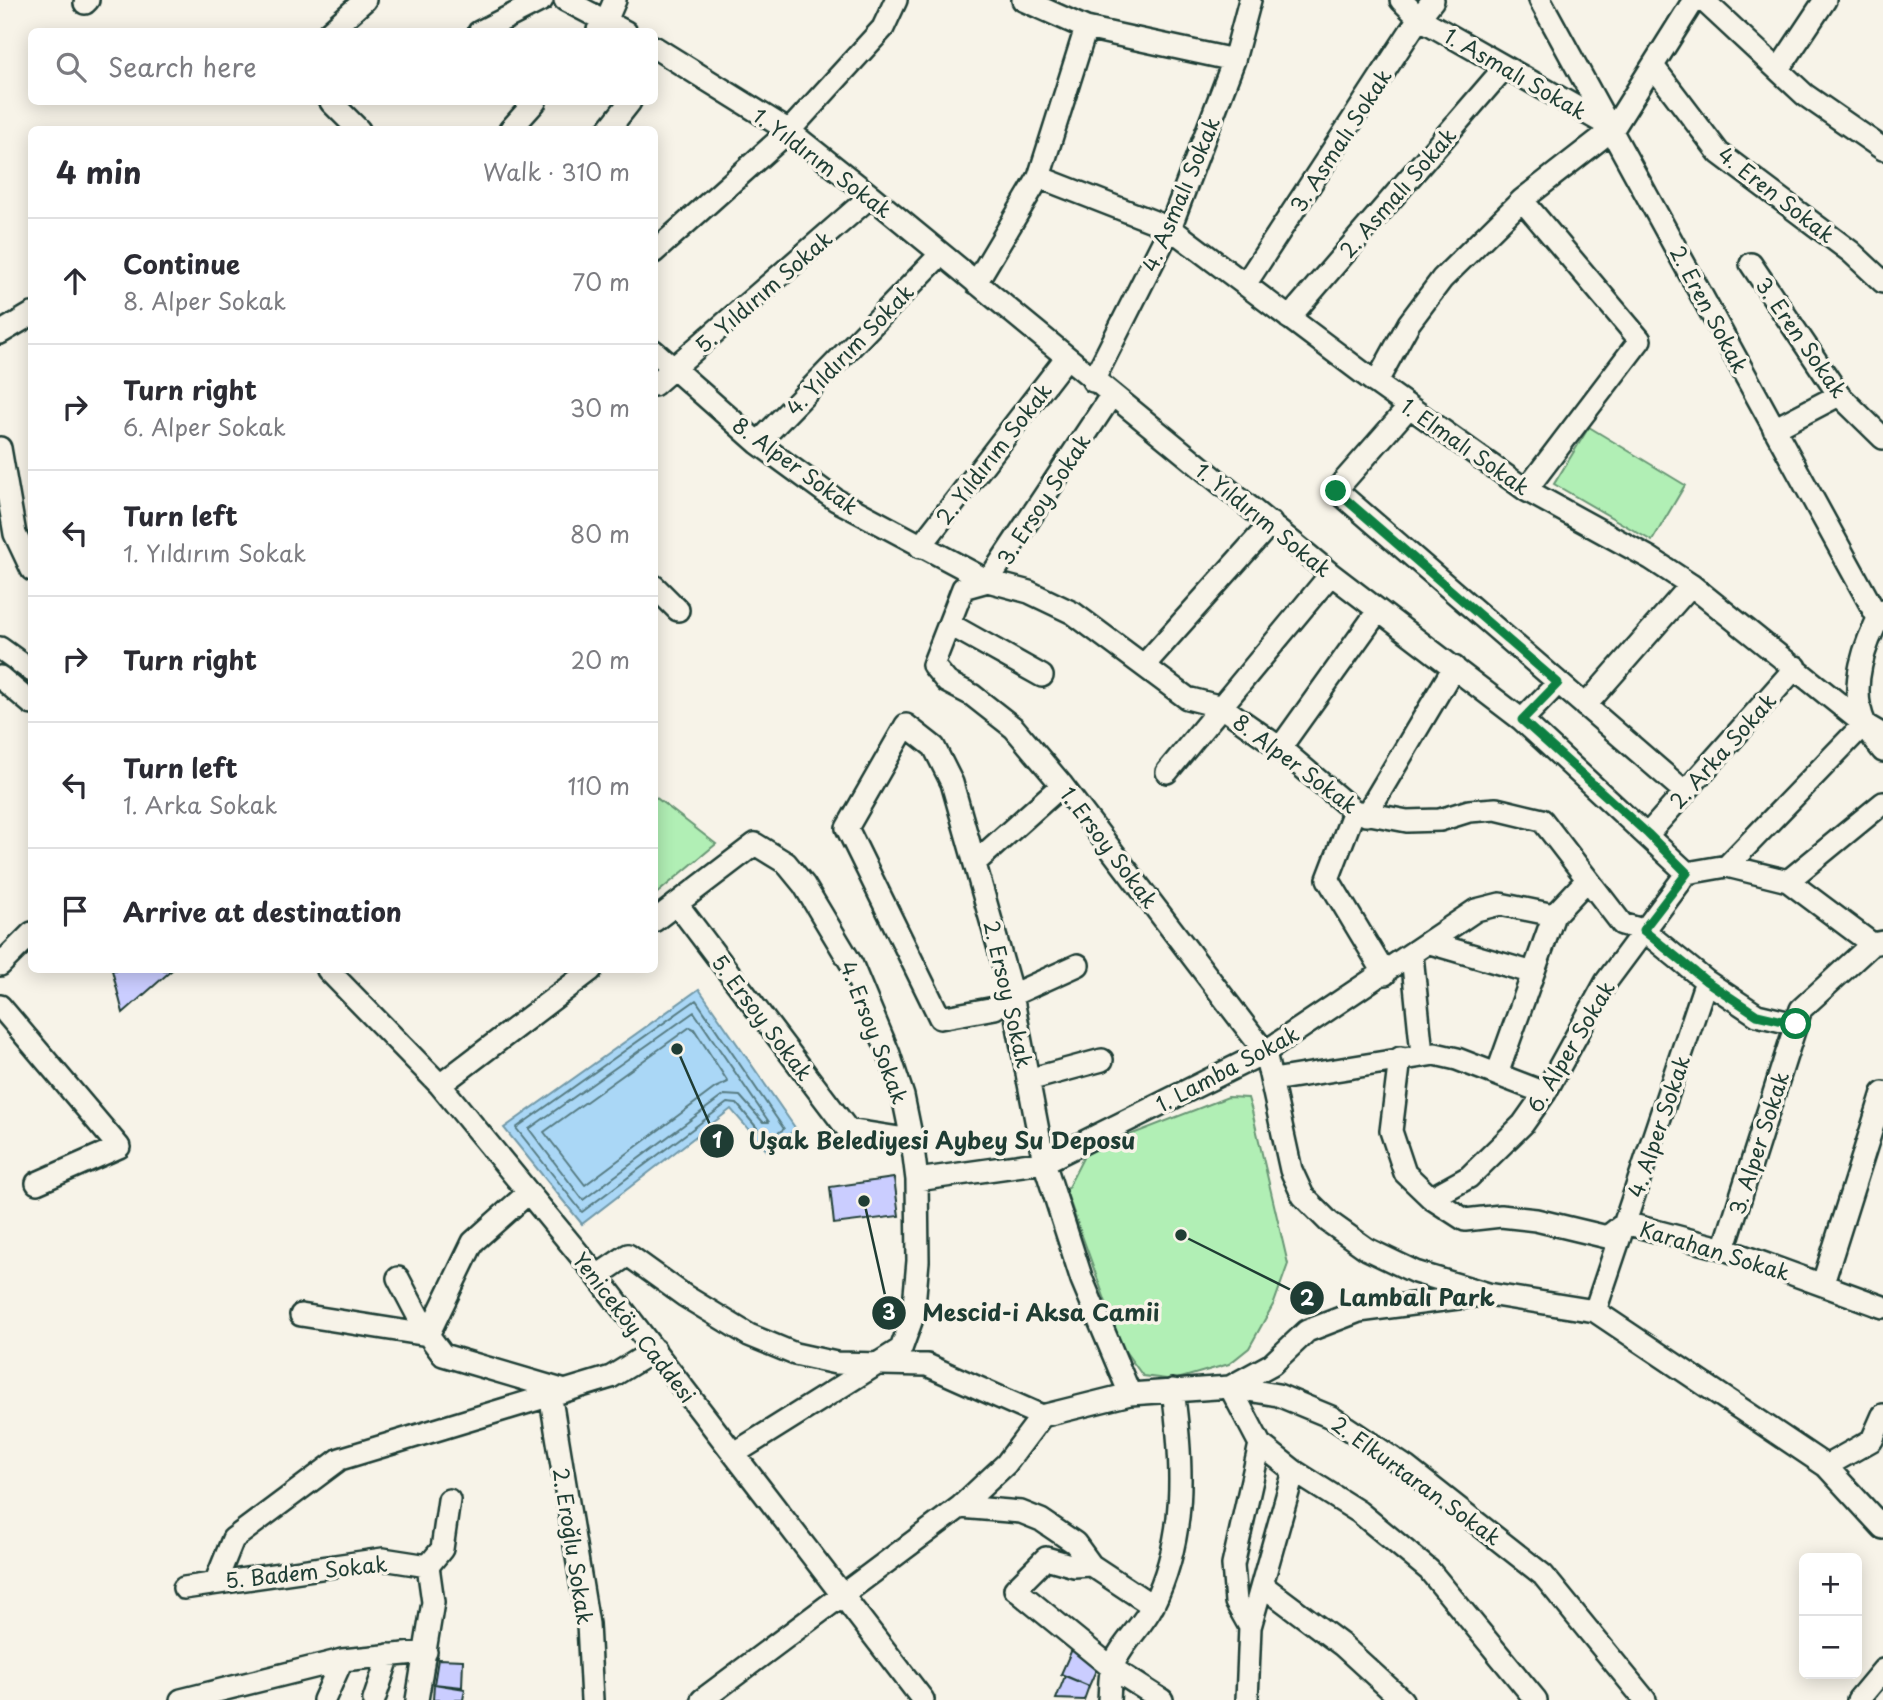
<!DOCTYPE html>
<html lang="en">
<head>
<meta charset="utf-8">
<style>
	:root { --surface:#fff; --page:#f2f2f3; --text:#2b2b33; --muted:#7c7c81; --line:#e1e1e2 }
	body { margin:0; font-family:"Playpen Sans",sans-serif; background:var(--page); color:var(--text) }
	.controls { position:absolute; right:21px; bottom:21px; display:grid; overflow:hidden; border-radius:10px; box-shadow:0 4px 18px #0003 }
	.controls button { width:63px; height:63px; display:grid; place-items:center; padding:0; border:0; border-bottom:2px solid var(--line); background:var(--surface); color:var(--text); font:35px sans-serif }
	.stop { position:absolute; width:21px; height:21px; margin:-16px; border:5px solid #0b8043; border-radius:50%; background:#fff }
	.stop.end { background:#0b8043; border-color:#fff; box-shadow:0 2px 7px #0008 }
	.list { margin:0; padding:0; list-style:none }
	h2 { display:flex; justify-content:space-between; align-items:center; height:91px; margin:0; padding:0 28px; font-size:30px }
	h2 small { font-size:23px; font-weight:400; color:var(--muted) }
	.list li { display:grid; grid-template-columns:46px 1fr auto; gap:21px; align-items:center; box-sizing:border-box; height:126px; padding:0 28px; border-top:2px solid var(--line) }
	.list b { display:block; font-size:26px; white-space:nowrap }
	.list p { margin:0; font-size:23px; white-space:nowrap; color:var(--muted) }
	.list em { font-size:23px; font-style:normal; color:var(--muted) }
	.icon { flex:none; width:38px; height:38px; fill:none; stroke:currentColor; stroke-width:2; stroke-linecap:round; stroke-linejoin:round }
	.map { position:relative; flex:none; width:1883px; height:1700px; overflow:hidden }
	.search { position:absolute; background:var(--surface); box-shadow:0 4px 18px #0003; left:28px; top:28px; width:630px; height:77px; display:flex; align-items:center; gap:18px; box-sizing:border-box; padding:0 24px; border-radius:10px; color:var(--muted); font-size:26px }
	.panel { position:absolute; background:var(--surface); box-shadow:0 4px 18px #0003; left:28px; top:126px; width:630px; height:847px; border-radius:10px }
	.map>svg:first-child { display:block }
	.green { fill:#b1efb5; stroke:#689674; stroke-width:2 }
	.water { fill:#aad7f6; stroke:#7299a8; stroke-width:2 }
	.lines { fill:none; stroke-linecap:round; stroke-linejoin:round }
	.shore { stroke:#577b82; stroke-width:2 }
	.building { fill:#cacdff; stroke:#1f3d34; stroke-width:2 }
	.minor-casing { stroke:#1f3d34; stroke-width:26 }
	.minor { stroke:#f7f3e8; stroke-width:21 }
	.route { stroke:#0b8043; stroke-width:9 }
	.labels { text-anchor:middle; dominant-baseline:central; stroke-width:7; stroke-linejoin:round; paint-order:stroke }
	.street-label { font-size:21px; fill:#1f3d34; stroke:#f7f3e8 }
	.leader { fill:none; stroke:#1f3d34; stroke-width:2.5 }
	.callout-dot { fill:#1f3d34; stroke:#f7f3e8; stroke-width:2.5 }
	.mark-label { font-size:21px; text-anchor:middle; font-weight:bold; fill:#fff }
	.callout-label { font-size:23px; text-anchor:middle; font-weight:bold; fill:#1f3d34; stroke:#f7f3e8; stroke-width:7; stroke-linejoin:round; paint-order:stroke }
</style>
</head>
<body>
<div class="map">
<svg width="1883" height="1700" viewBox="0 0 1883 1700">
	<rect width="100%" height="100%" fill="#f7f3e8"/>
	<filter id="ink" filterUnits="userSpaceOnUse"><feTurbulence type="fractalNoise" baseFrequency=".0143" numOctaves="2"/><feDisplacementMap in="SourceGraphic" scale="14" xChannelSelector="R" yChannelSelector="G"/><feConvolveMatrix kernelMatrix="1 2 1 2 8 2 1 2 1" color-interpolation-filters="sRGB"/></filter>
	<g filter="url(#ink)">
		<path class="green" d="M 1589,427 L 1685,485 L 1652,541 L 1554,484 Z
			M 654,796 L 716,844 L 655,895 L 654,895 Z
			M 1228,1097 L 1248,1098 L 1252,1111 L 1288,1264 L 1274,1303 L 1249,1348 L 1229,1364 L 1174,1380 L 1143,1376 L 1122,1347 L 1066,1191 L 1086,1152 Z"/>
		<path class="water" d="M 699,989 L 796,1129 L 767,1151 L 731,1109 L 582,1224 L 504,1128 Z"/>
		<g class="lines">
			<path class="shore" d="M 696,1000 L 784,1129 L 767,1140 L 737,1104 L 727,1103 L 582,1212 L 516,1128 Z
				M 694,1012 L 769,1122 L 763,1122 L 740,1096 L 724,1095 L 583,1200 L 529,1129 Z
				M 690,1027 L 694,1029 L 728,1082 L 715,1088 L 585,1185 L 544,1132 Z"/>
		</g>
		<path class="building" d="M 112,970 L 172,970 L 123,1013 Z
			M 894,1178 L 899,1216 L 834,1224 L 830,1187 Z
			M 1073,1647 L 1101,1659 L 1089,1686 L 1061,1674 Z
			M 438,1659 L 463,1660 L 462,1687 L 434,1684 Z
			M 1065,1676 L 1089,1686 L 1084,1700 L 1056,1699 Z
			M 434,1684 L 465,1689 L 463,1700 L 433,1700 Z"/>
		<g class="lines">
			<g class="minor-casing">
				<path id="minor" d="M 565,0 L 626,32
					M 1023,0 L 1086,28 L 1234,60
					M 1433,0 L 1419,18 L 1611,127
					M 1540,0 L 1878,618
					M 1703,0 L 1805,95 L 1883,149
					M 85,3 L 88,0
					M 598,30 L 606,21 L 615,0
					M 329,32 L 365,0
					M 479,32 L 542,0
					M 654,47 L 789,131 L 871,196 L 1331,574 L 1522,720 L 1687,873 L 1727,866 L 1788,881 L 1872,944 L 1883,942
					M 1653,66 L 1719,153 L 1851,252 L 1883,282
					M 1779,69 L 1825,0
					M 331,102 L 359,130
					M 510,130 L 535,102
					M 608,130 L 630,102
					M 1039,177 L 1170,228 L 1376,383 L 1526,490 L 1650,558 L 1691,585 L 1864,724 L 1883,735
					M 1522,200 L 1640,340 L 1526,490
					M 654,252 L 789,131 L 883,28 L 896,0
					M 1751,264 L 1839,395 L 1883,438
					M 976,283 L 1039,177 L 1086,28
					M 1246,283 L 1419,18 L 1401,0
					M 1289,318 L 1505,67
					M 0,333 L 32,314
					M 654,351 L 758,443 L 836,500 L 988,581 L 1029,592 L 1073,613 L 1187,698 L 1222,707 L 1280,748 L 1354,811 L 1407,821 L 1440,820 L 1469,811 L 1496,809 L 1542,820 L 1622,924 L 1643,930 L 1706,981 L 1757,1015 L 1795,1024
					M 1093,381 L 1170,228 L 1234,60 L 1250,0
					M 1376,383 L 1409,323 L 1442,279 L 1522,200 L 1613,129 L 1694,0
					M 654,385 L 871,196
					M 1111,396 L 988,581 L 963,588 L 933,665 L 947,682 L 972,695 L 1014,728 L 1062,785 L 1265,1052 L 1291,1170 L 1303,1196 L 1329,1222 L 1367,1249 L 1415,1272 L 1488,1294 L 1595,1311 L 1826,1466 L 1883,1528
					M 1409,407 L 1336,490 L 1685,792
					M 1774,429 L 1839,395
					M 758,443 L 940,255
					M 0,448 L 15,534 L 32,570
					M 920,547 L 1066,358
					M 654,586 L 678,610
					M 1883,610 C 1865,642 1848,687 1865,724 C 1869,734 1877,743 1883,751
					M 949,624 L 1042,676
					M 0,648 L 32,671
					M 1145,664 L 1271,523
					M 0,677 L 32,704
					M 1585,706 L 1691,585
					M 1522,720 L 1558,683
					M 1280,748 L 1378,611
					M 1167,772 L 1331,574
					M 1354,811 L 1328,879 L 1385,974
					M 1366,815 L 1454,667
					M 1648,834 L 1796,667
					M 977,861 L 1062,785
					M 1727,866 L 1864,724
					M 1687,873 L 1606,982 L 1545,1093 L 1523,1124 L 1469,1177 L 1431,1198 L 1465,1220 L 1501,1216 L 1536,1220 L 1607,1237 L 1625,1223 L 1724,1249 L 1883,1307
					M 1788,881 L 1883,803
					M 677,904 L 848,1130 L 912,1140
					M 654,921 L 755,844 L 786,863 L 804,885 L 852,965 L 889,1054 L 903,1096 L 912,1140 L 917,1180 L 918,1261 L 913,1316 L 901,1349 L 735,1453
					M 1430,943 L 1533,973
					M 1412,955 L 1422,1054
					M 0,965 L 32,933
					M 1078,965 L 1012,995 L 995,1008 L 940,1018 L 847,828 L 906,725 L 934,747 L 952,783 L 1012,995 L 1044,1162 L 1082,1280 L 1130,1394
					M 328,970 L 440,1085 L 597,1276 L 923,1700
					M 0,1006 L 119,1147 L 37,1183
					M 1400,1058 L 1391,1131 L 1405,1173 L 1431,1198
					M 1497,1074 L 1554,915 L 1586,881
					M 1028,1080 L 1102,1060
					M 1273,1080 L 1435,1054 L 1457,1059 L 1545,1093
					M 440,1085 L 591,970
					M 917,1180 L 1044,1162 L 1265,1052 L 1476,910 L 1500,904 L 1554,915
					M 1724,1249 L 1801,1009 L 1872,944
					M 597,1276 L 628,1255 L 685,1296 L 749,1335 L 795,1354 L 836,1363 L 927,1365 L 1042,1416
					M 398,1278 L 428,1335
					M 1823,1283 L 1883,1093
					M 1481,1295 L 1359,1311 L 1307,1331 L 1272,1364 L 1230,1387 L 1260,1444 L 1294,1471 L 1359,1512 L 1429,1570 L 1536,1700
					M 1595,1311 L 1706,981
					M 301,1315 L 428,1335 L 443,1355 L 562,1390
					M 428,1335 L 473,1242 L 528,1193
					M 550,1393 L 588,1624 L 592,1700
					M 1042,1416 L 1130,1394 L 1230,1387 L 1278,1395 L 1331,1417 L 1406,1467 L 1543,1575 L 1645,1700
					M 1826,1466 L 1872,1440 L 1883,1415
					M 960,1507 L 1021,1512 L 1041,1520 L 1075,1543 L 1091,1565 L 1153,1606
					M 1091,1565 L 1074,1566 L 1046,1558 L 1015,1589 L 1112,1668 L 1162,1700
					M 428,1566 L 442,1549 L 449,1500
					M 216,1581 L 233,1539 L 340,1459 L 611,1377 L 655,1350
					M 1262,1585 L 1342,1645 L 1402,1700
					M 184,1588 L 383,1559 L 428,1566
					M 1250,1627 L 1236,1602 L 1233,1565 L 1260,1444
					M 181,1700 L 342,1660 L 426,1652
					M 324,1700 L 342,1660
					M 374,1700 L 389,1655
					M 417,1700 L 433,1602 L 428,1566
					M 702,1700 L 960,1507 L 1006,1464 L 1042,1416
					M 1109,1700 C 1110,1690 1109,1677 1112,1668 C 1120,1645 1142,1627 1153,1605 C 1187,1536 1183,1464 1173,1390
					M 1247,1700 L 1250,1627 L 1294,1471
					M 1858,1700 L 1883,1670"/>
			</g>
			<use href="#minor" class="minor"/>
		</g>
	</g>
	<g class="lines" filter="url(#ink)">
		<path class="route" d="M 1336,491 L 1558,683 L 1522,720 L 1648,834 L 1687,873 L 1643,930 L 1706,981 L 1757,1015 L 1796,1024"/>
	</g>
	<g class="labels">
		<g class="street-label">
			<text transform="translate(1516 73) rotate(30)">1. Asmalı Sokak</text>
			<text transform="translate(1340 140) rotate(-57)">3. Asmalı Sokak</text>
			<text transform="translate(823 162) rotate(37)">1. Yıldırım Sokak</text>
			<text transform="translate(1397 192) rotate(-49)">2. Asmalı Sokak</text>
			<text transform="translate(1180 194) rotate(-67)">4. Asmalı Sokak</text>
			<text transform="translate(1777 194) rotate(38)">4. Eren Sokak</text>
			<text transform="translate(763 291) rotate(-41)">5. Yıldırım Sokak</text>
			<text transform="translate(1710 309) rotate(62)">2. Eren Sokak</text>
			<text transform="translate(1802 337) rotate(55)">3. Eren Sokak</text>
			<text transform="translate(849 349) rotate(-46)">4. Yıldırım Sokak</text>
			<text transform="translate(1466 446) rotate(35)">1. Elmalı Sokak</text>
			<text transform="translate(993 453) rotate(-52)">2. Yıldırım Sokak</text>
			<text transform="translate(796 465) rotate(36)">8. Alper Sokak</text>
			<text transform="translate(1043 499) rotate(-57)">3. Ersoy Sokak</text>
			<text transform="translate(1264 519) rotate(39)">1. Yıldırım Sokak</text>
			<text transform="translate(1722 750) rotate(-48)">2. Arka Sokak</text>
			<text transform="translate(1296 763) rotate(37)">8. Alper Sokak</text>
			<text transform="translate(1110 847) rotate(53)">1. Ersoy Sokak</text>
			<text transform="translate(1009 994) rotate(77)">2. Ersoy Sokak</text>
			<text transform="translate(763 1017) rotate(53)">5. Ersoy Sokak</text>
			<text transform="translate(875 1032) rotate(69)">4. Ersoy Sokak</text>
			<text transform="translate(1570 1046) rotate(-59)">6. Alper Sokak</text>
			<text transform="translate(1227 1068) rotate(-28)">1. Lamba Sokak</text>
			<text transform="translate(1658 1126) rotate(-71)">4. Alper Sokak</text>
			<text transform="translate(1758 1143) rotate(-72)">3. Alper Sokak</text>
			<text transform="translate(1715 1250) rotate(17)">Karahan Sokak</text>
			<text transform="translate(635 1327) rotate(52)">Yeniceköy Caddesi</text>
			<text transform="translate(1417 1480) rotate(36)">2. Elkurtaran Sokak</text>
			<text transform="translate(574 1546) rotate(81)">2. Eroğlu Sokak</text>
			<text transform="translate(306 1571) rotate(-6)">5. Badem Sokak</text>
		</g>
	</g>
	<path class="leader" d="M677 1049L717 1141M1181 1235L1307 1298M864 1201L889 1313"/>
	<g class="callout-dot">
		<circle cx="677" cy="1049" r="7"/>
		<circle cx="1181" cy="1235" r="7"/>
		<circle cx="864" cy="1201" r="7"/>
		<circle cx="717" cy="1141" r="18"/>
		<circle cx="1307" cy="1298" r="18"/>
		<circle cx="889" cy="1313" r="18"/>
	</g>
	<g class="mark-label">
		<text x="717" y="1148">1</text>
		<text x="1307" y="1306">2</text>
		<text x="889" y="1320">3</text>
	</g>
	<g class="callout-label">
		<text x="942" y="1149">Uşak Belediyesi Aybey Su Deposu</text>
		<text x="1417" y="1306">Lambalı Park</text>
		<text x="1041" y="1321">Mescid-i Aksa Camii</text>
	</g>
</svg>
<div class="controls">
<button>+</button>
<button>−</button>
</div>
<div class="stop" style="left:1796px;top:1024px"></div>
<div class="stop end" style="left:1336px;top:491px"></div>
<div class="search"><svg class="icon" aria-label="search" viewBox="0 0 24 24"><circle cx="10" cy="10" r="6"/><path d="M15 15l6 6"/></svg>Search here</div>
<section class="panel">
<h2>4 min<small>Walk · 310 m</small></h2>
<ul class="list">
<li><svg class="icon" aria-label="ahead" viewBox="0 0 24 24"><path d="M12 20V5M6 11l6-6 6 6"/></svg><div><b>Continue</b><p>8. Alper Sokak</p></div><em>70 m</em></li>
<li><svg class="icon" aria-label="right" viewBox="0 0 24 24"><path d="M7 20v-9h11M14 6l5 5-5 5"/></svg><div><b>Turn right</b><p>6. Alper Sokak</p></div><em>30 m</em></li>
<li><svg class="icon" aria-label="left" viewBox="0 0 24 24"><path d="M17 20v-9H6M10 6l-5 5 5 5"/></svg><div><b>Turn left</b><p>1. Yıldırım Sokak</p></div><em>80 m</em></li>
<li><svg class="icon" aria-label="right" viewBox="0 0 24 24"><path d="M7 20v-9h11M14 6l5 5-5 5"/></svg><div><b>Turn right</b></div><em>20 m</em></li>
<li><svg class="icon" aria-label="left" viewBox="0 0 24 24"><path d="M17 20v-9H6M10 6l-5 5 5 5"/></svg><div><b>Turn left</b><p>1. Arka Sokak</p></div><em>110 m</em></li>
<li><svg class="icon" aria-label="arrive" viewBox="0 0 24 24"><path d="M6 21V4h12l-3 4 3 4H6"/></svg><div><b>Arrive at destination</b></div></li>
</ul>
</section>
</div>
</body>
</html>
